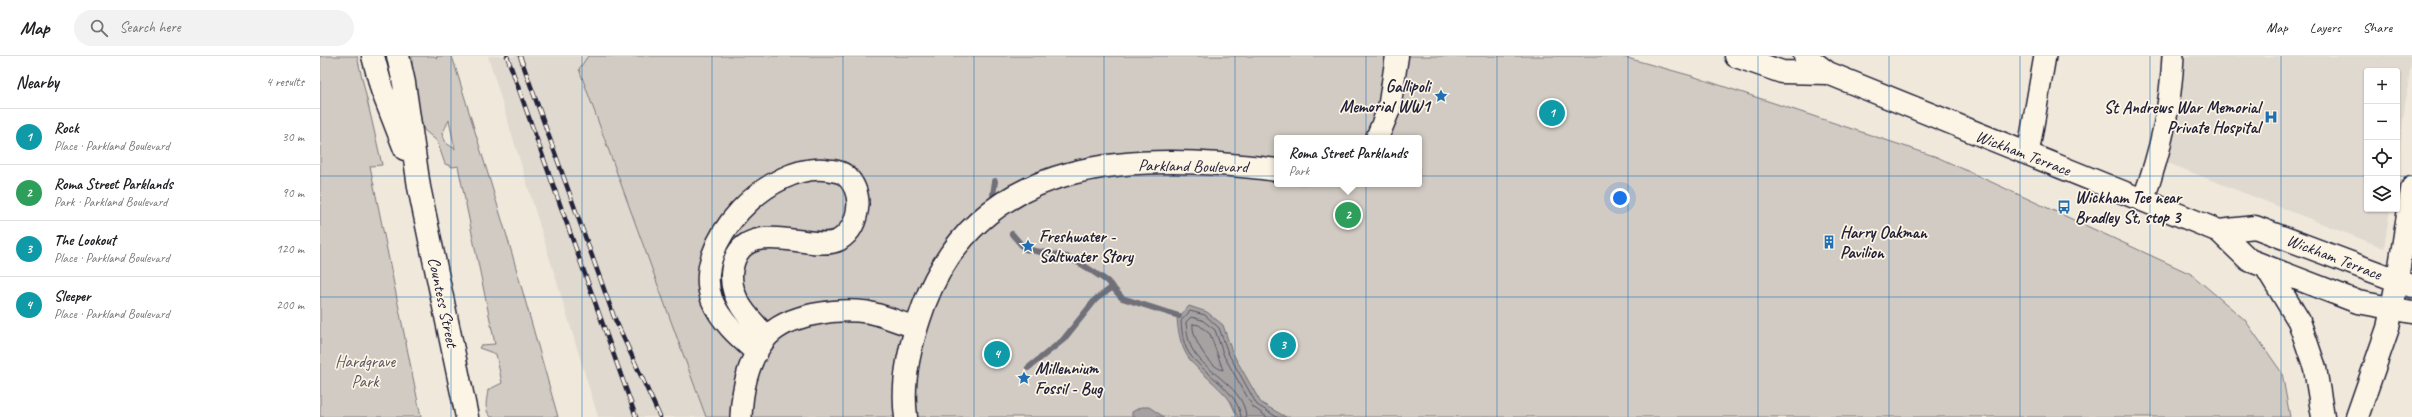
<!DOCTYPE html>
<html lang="en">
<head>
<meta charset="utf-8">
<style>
	:root { --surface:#fff; --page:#f2f2f2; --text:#202124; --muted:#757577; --line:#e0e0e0; --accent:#1a73e8 }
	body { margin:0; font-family:Caveat,sans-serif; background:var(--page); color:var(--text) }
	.controls { position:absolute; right:12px; top:12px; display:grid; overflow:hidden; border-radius:4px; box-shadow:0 1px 3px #0004 }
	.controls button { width:36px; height:36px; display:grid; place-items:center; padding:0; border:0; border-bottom:1px solid var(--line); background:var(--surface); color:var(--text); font:20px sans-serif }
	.you { position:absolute; left:1300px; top:142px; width:14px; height:14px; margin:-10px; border:3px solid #fff; border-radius:50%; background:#1a73e8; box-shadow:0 0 0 6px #1a73e833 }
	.badge { display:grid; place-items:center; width:26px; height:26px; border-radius:50%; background:var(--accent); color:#fff; font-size:13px; font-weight:700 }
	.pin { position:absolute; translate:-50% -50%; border:2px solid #fff; box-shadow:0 1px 4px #0006 }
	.popup { position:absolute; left:954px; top:79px; width:148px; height:52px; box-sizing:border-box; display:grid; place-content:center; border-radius:4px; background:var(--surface); filter:drop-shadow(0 1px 3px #0005); font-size:13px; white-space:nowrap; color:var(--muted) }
	.popup b { font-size:15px; color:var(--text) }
	.popup::after { content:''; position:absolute; left:50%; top:100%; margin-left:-8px; border:8px solid transparent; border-top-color:var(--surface) }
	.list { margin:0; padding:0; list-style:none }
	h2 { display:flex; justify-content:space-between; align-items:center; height:52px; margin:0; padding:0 16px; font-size:17px }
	h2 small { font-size:13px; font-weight:400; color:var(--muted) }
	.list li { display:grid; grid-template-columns:26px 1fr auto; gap:12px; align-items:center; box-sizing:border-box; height:56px; padding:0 16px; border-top:1px solid var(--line) }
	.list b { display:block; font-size:15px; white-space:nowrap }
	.list p { margin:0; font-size:13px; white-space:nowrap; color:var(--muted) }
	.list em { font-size:13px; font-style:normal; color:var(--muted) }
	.icon { flex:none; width:22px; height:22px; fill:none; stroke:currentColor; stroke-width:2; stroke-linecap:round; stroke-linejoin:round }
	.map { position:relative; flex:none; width:2092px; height:361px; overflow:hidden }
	header { display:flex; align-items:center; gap:24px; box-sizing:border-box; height:56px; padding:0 20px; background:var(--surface); border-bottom:1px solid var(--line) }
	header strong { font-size:19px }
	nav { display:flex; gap:22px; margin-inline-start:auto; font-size:14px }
	.search { width:280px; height:36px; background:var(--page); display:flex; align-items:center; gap:10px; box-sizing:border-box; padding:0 14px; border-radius:22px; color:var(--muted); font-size:15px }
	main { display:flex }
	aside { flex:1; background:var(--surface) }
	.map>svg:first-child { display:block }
	.built { fill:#e0d9cf }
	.green { fill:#d1cbc3; stroke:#7a767f; fill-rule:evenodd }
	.water { fill:#a6a2a2; stroke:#716f79 }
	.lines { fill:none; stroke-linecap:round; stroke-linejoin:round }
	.shore { stroke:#575564; stroke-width:1 }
	.stream { stroke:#716f79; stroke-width:6 }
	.minor-casing { stroke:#22223b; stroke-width:24 }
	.tertiary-casing { stroke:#22223b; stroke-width:25 }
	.secondary-casing { stroke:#22223b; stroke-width:25 }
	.primary-casing { stroke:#22223b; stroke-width:25 }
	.minor { stroke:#fcf5e5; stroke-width:21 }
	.tertiary { stroke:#fcf5e5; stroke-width:22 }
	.secondary { stroke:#fcf5e5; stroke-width:22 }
	.primary { stroke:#fcf5e5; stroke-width:22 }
	.rail-casing { stroke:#22223b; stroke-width:4.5 }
	.rail { stroke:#fcf5e5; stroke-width:3; stroke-dasharray:9; stroke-linecap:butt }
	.grid { fill:none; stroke:#1f6fb2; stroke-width:1; stroke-opacity:0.55 }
	.labels { text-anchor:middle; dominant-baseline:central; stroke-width:3.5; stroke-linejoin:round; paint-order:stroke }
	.poi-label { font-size:17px; font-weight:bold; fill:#22223b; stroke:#fcf5e5; text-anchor:start }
	.street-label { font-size:17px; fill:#22223b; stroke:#fcf5e5 }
	.park-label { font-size:17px; fill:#575564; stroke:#fcf5e5 }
</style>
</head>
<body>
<header>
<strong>Map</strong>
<div class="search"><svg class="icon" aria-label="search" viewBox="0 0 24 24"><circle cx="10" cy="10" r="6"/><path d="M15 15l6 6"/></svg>Search here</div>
<nav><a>Map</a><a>Layers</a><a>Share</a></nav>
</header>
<main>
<aside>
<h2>Nearby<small>4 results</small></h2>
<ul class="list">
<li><span class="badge" style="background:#0f9aa8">1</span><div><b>Rock</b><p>Place · Parkland Boulevard</p></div><em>30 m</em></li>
<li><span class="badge" style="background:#2e9e5b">2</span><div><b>Roma Street Parklands</b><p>Park · Parkland Boulevard</p></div><em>90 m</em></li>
<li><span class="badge" style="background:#0f9aa8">3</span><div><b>The Lookout</b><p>Place · Parkland Boulevard</p></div><em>120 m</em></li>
<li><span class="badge" style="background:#0f9aa8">4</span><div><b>Sleeper</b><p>Place · Parkland Boulevard</p></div><em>200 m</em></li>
</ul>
</aside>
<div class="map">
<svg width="2092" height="361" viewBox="0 0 2092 361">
	<rect width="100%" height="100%" fill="#efe8db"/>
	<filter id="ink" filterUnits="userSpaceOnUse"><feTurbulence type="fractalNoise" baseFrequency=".025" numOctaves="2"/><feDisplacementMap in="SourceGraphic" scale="8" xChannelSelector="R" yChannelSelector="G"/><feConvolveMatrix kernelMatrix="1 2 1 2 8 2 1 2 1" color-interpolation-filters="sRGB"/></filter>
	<g filter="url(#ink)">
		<path class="built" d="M 168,0 L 268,0 L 259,14 L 386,361 L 278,361 Z
			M 1866,0 L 2092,0 L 2077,107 L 2077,15 L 2047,15 L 2047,153 L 2070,153 L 2064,192 L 1848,107 Z"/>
		<path class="green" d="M 0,0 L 37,0 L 62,109 L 50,110 L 101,361 L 0,361 Z
			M 92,0 L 114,0 L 117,2 L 117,0 L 132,0 L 189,187 L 238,361 L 171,361 C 163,353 167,344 168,334 L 182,327 L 176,298 L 159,292 L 161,289 L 175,288 L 138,110 L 133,111 L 125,108 L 117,85 L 104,74 L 92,33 ZM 129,64 L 135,93 L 126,87 L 122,78 Z
			M 268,0 L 1300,0 L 1372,20 L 1617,101 L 1871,218 L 1925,264 L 1962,317 L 1970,361 L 386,361 L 259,13 ZM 957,82 L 1099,82 L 1099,128 L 957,128 Z"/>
		<path class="water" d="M 869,250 L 887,256 L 903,269 L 912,296 L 941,347 L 966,361 L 918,361 C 914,355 912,347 908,342 C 880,310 861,310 857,263 Z
			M 821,351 L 829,351 L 844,361 L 812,361 L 812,356 Z"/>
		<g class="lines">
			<path class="shore" d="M 873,268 L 879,269 L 890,278 L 903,314 C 889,311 871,282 873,268 Z
				M 921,361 C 918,335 886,319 871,300 C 863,290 862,277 861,265 L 870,255 L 885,259 L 899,272 L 908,297 L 937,349 L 957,361
				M 926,361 C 925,332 888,318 874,296 C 868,287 867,277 866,266 L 871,261 L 882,264 L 895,274 L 904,300 L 933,351 L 947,361"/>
			<path class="stream" d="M 673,139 L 675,125
				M 692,178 L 705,193 L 747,201 L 763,209 L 787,225 L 802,242 L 859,260
				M 708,312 L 743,284 L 776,243 L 793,231"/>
			<g class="minor-casing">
				<path id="minor" d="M 1708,98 L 1725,0
					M 1823,144 C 1840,98 1851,49 1853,0
					M 2077,226 L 2092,131
					M 437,297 C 420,282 401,266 392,244 C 370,187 451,105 508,114 C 514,115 520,115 525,119 C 534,126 538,138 538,148 C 537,163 532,176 519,184 C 492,198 421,156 412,214 C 408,241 429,263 447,280
					M 421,361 C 422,334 428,303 447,281 C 467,258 518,252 547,256 C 564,259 579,267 596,271"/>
			</g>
			<g class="tertiary-casing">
				<path id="tertiary" d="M 1057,82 L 1069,53 L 1077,0
					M 586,361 C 581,323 591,285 604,249 C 662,96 819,96 957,114
					M 2037,361 L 2068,272 L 2077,226"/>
			</g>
			<g class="secondary-casing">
				<path id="secondary" d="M 1416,0 L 1462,16 L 1508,17
					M 1485,0 L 1508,17 L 1899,175 L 1929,204 L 2038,246 L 2092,256
					M 1899,175 L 1935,171 L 2092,230
					M 1946,211 L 1979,265 L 1995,312 L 2003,361"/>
			</g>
			<g class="primary-casing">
				<path id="primary" d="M 53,0 L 62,34 L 85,93
					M 78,0 L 84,27 L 99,131 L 147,361"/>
			</g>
			<use href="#minor" class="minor"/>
			<use href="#tertiary" class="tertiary"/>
			<use href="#secondary" class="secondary"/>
			<use href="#primary" class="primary"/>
			<g class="rail-casing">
				<path id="rail" d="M 187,0 L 316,361
					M 200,0 L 294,261 L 340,361"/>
			</g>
			<use href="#rail" class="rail"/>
		</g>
	</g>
	<path class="grid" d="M 131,0 L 131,361M 262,0 L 262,361M 392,0 L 392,361M 523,0 L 523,361M 654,0 L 654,361M 784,0 L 784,361M 915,0 L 915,361M 1046,0 L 1046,361M 1177,0 L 1177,361M 1308,0 L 1308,361M 1438,0 L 1438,361M 1569,0 L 1569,361M 1700,0 L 1700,361M 1830,0 L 1830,361M 1961,0 L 1961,361M 0,120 L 2047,120M 2077,120 L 2092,120M 0,241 L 2092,241"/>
	<defs>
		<g id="sight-bare" transform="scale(1.08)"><path d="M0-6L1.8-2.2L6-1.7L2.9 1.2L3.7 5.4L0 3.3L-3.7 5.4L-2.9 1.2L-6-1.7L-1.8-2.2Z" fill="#1f6fb2" stroke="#fcf5e5" stroke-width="2.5" paint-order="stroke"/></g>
		<g id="hospital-bare" transform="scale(1.08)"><path d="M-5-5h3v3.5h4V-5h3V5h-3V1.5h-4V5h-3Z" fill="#1f6fb2" stroke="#fcf5e5" stroke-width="2.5" paint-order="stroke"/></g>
		<g id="bus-bare" transform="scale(1.08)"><path d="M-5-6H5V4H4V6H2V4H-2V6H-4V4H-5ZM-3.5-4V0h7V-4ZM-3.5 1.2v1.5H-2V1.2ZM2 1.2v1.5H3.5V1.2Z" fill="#1f6fb2" stroke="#fcf5e5" stroke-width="2.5" paint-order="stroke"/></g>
		<g id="building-bare" transform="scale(1.08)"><path d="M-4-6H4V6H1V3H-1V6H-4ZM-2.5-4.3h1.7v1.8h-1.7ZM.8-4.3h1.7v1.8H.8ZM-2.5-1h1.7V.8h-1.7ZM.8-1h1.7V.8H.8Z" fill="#1f6fb2" stroke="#fcf5e5" stroke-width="2.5" paint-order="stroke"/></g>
	</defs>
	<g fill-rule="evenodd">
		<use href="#sight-bare" x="1121" y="40"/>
		<use href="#hospital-bare" x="1951" y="61"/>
		<use href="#bus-bare" x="1744" y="151"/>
		<use href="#building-bare" x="1509" y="186"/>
		<use href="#sight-bare" x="708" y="190"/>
		<use href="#sight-bare" x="704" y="322"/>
	</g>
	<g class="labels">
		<g class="poi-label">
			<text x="1110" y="30" text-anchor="end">Gallipoli<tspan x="1110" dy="20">Memorial WW1</tspan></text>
			<text x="1940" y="51" text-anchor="end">St Andrews War Memorial<tspan x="1940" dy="20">Private Hospital</tspan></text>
			<text x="1755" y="141">Wickham Tce near<tspan x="1755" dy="20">Bradley St, stop 3</tspan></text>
			<text x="1520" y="176">Harry Oakman<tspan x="1520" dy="20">Pavilion</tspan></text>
			<text x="719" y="180">Freshwater -<tspan x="719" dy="20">Saltwater Story</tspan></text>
			<text x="715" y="312">Millennium<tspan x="715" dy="20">Fossil - Bug</tspan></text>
		</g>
		<g class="street-label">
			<text transform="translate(1703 97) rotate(21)">Wickham Terrace</text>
			<text transform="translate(873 110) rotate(1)">Parkland Boulevard</text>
			<text transform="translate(2014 201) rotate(21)">Wickham Terrace</text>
			<text transform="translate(123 246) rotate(78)">Countess Street</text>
		</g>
		<g class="park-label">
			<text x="45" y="305">Hardgrave<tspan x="45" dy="20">Park</tspan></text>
		</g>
	</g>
</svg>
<div class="controls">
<button>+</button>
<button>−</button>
<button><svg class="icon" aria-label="locate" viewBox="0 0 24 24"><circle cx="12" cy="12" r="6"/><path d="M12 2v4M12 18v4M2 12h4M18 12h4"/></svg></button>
<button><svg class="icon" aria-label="layers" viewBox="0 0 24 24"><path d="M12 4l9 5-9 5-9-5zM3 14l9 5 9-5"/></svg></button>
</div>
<div class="you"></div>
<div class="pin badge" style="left:1232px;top:57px;background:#0f9aa8">1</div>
<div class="pin badge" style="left:1028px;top:159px;background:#2e9e5b">2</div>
<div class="popup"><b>Roma Street Parklands</b>Park</div>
<div class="pin badge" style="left:963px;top:289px;background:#0f9aa8">3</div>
<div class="pin badge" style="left:677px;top:298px;background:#0f9aa8">4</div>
</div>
</main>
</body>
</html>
